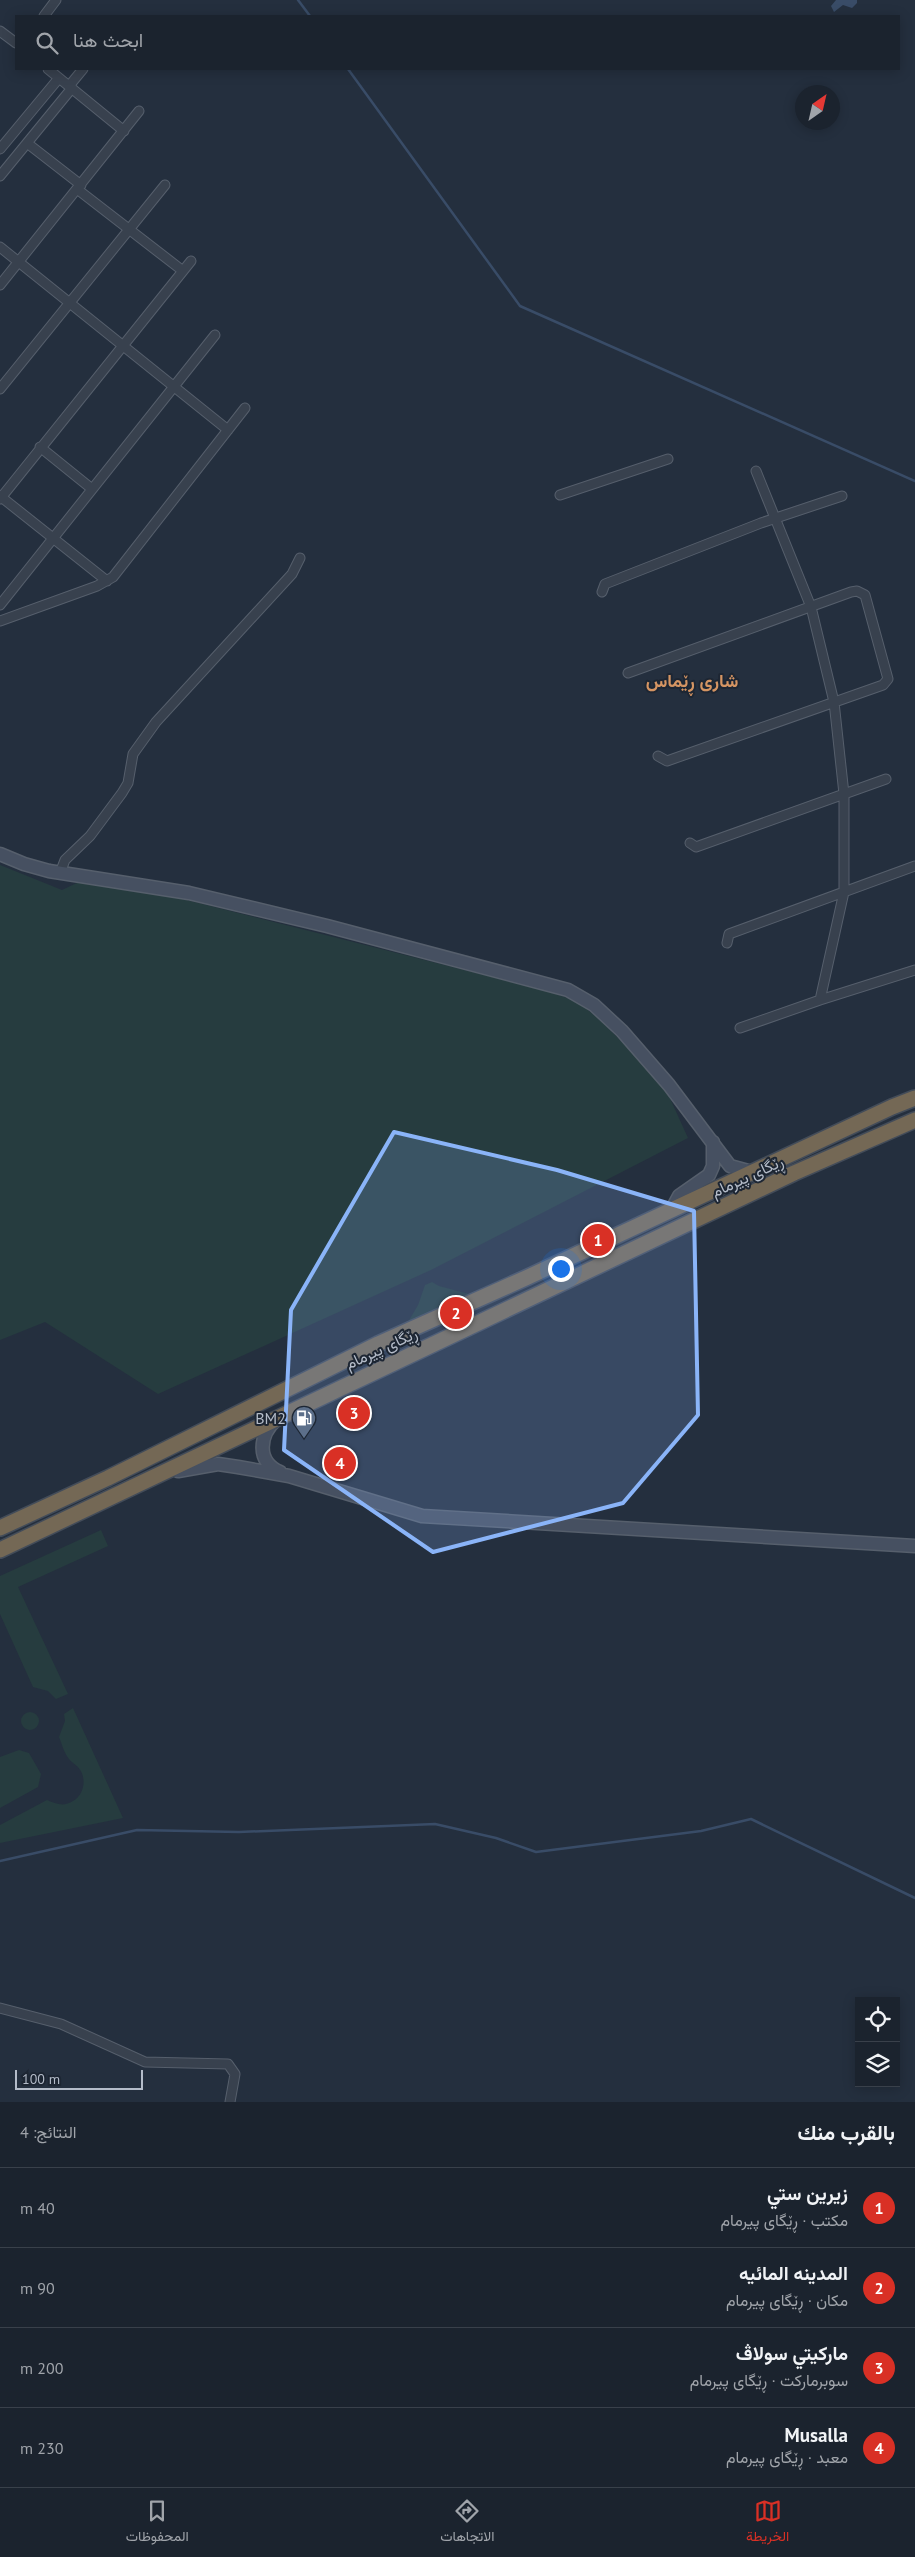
<!DOCTYPE html>
<html lang="ar">
<head>
<meta charset="utf-8">
<style>
	:root { --surface:#1b232e; --page:#242b36; --text:#f1f3f6; --muted:#a0a4aa; --line:#39404a; --accent:#d93025 }
	body { margin:0; font-family:"PT Sans",Vazirmatn,sans-serif; background:var(--page); color:var(--text); direction:rtl }
	.controls { position:absolute; right:15px; bottom:15px; display:grid; overflow:hidden; border-radius:0px; box-shadow:0 2px 12px #0003 }
	.controls button { width:45px; height:45px; display:grid; place-items:center; padding:0; border:0; border-bottom:1px solid var(--line); background:var(--surface); color:var(--text); font:25px sans-serif }
	.compass { position:absolute; left:795px; top:85px; width:45px; height:45px; border-radius:50%; background:var(--surface); box-shadow:0 2px 12px #0003; rotate:34deg }
	.scale { position:absolute; left:15px; bottom:12px; width:128px; box-sizing:border-box; padding-left:5px; border:2px solid #b4bcc9; border-top:0; font-size:14px; line-height:18px; white-space:nowrap; color:#b4bcc9; -webkit-text-stroke:4px #1d2633; paint-order:stroke }
	.you { position:absolute; left:560px; top:1268px; width:18px; height:18px; margin:-12px; border:4px solid #fff; border-radius:50%; background:#1a73e8; box-shadow:0 0 0 8px #1a73e833 }
	.badge { display:grid; place-items:center; width:32px; height:32px; border-radius:50%; background:var(--accent); color:#fff; font-size:16px; font-weight:700 }
	.pin { position:absolute; translate:-50% -50%; border:2px solid #fff; box-shadow:0 1px 5px #0006 }
	.list { margin:0; padding:0; list-style:none }
	h2 { display:flex; justify-content:space-between; align-items:center; height:65px; margin:0; padding:0 20px; font-size:21px }
	h2 small { font-size:16px; font-weight:400; color:var(--muted) }
	.list li { display:grid; grid-template-columns:32px 1fr auto; gap:15px; align-items:center; box-sizing:border-box; height:80px; padding:0 20px; border-top:1px solid var(--line) }
	.list b { display:block; font-size:19px; white-space:nowrap }
	.list p { margin:0; font-size:16px; white-space:nowrap; color:var(--muted) }
	.list em { font-size:16px; font-style:normal; color:var(--muted) }
	.icon { flex:none; width:28px; height:28px; fill:none; stroke:currentColor; stroke-width:2; stroke-linecap:round; stroke-linejoin:round }
	.map { position:relative; flex:none; width:915px; height:2102px; overflow:hidden; direction:ltr }
	.search { position:absolute; background:var(--surface); box-shadow:0 2px 12px #0003; left:15px; right:15px; top:15px; height:55px; display:flex; align-items:center; gap:12px; box-sizing:border-box; padding:0 18px; border-radius:0px; color:var(--muted); font-size:19px }
	.sheet { height:385px; background:var(--surface) }
	nav { display:flex; justify-content:space-around; align-items:center; box-sizing:border-box; height:70px; border-top:1px solid var(--line); background:var(--surface); font-size:14px; color:var(--muted) }
	nav a { display:grid; justify-items:center; gap:2px }
	nav .on { color:var(--accent) }
	.map>svg:first-child { display:block }
	.green { fill:#263c3f }
	.water { fill:#394c67 }
	.lines { fill:none; stroke-linecap:round; stroke-linejoin:round }
	.stream { stroke:#394c67; stroke-width:2.5 }
	.street-casing { stroke:#565f6c; stroke-width:11 }
	.secondary-casing { stroke:#565f6c; stroke-width:15 }
	.highway-casing { stroke:#434c59; stroke-width:18 }
	.street { stroke:#38414e; stroke-width:9 }
	.secondary { stroke:#465061; stroke-width:12 }
	.highway { stroke:#746855; stroke-width:15 }
	.marked { fill:#8ab4f8; fill-opacity:0.2; stroke:#8ab4f8; stroke-width:4; stroke-linejoin:round }
	.labels { text-anchor:middle; dominant-baseline:central; stroke-width:4; stroke-linejoin:round; paint-order:stroke }
	.street-label { font-size:16px; fill:#b4bcc9; stroke:#1d2633 }
	.poi-label { font-size:16px; fill:#b4bcc9; stroke:#1d2633; text-anchor:end }
	.neighbourhood-label { font-size:18px; font-weight:bold; fill:#d59563; stroke:#1d2633 }
</style>
</head>
<body>
<div class="map">
<svg width="915" height="2102" viewBox="0 0 915 2102">
	<rect width="100%" height="100%" fill="#242f3e"/>
	<path class="green" d="M 0,865 L 62,890 L 81,881 L 179,898 L 544,990 L 576,1001 L 597,1017 L 630,1050 L 668,1094 L 688,1138 L 431,1270 L 158,1394 L 45,1322 L 0,1340 Z
		M 432,1282 L 439,1286 L 469,1294 L 408,1322 L 418,1305 L 425,1285 Z
		M 101,1530 L 108,1546 L 18,1587 L 68,1694 L 56,1699 L 48,1691 L 33,1687 L 0,1614 L 0,1576 Z
		M 73,1708 L 123,1818 L 0,1843 L 0,1825 L 47,1800 C 56,1804 64,1807 73,1801 C 85,1794 87,1777 78,1767 C 75,1764 71,1762 69,1759 C 64,1753 62,1744 59,1737 L 65,1721 L 64,1714 Z
		M21 1721a9 9 0 1 1 18 0a9 9 0 1 1-18 0Z
		M 19,1750 L 29,1753 L 41,1774 L 38,1787 L 0,1808 L 0,1757 Z"/>
	<path class="water" d="M 836,0 L 857,0 L 857,3 L 852,8 L 843,5 L 834,12 L 831,6 Z"/>
	<g class="lines">
		<path class="stream" d="M 298,0 L 310,16
			M 348,69 L 520,306 L 915,481
			M 0,1861 L 137,1830 L 239,1832 L 435,1824 L 496,1838 L 536,1852 L 701,1831 L 751,1819 L 915,1898"/>
		<g class="street-casing">
			<path id="street" d="M 44,16 L 56,0
				M 0,31 L 16,43
				M 48,69 L 124,131
				M 69,86 L 83,69
				M 27,143 L 81,185
				M 0,149 L 59,78
				M 0,176 L 72,88
				M 77,189 L 183,271
				M 0,247 L 228,430
				M 0,285 L 139,111
				M 0,389 L 165,185
				M 40,447 L 92,489
				M 560,495 L 668,459
				M 0,496 L 107,581
				M 0,499 L 191,261
				M 602,592 L 605,584 L 761,523 L 842,496
				M 0,605 L 215,335
				M 0,621 L 97,586 L 113,577 L 245,408
				M 628,673 L 851,592 L 857,591 L 865,595 L 888,679 L 883,685 L 667,761 L 658,756
				M 690,843 L 696,847 L 886,779
				M 60,873 L 65,860 L 90,836 L 122,793 L 128,783 L 133,754 L 156,722 L 292,574 L 300,558
				M 727,943 L 729,934 L 915,866
				M 820,1000 L 915,970
				M 740,1028 L 820,1000 L 844,892 L 844,794 L 834,702 L 811,607 L 756,471
				M 0,2008 L 61,2024 L 145,2062 L 228,2064 L 235,2074 L 230,2102"/>
		</g>
		<g class="secondary-casing">
			<path id="secondary" d="M 0,854 L 24,864 L 49,871 L 189,893 L 327,926 L 568,990 L 594,1005 L 622,1031 L 669,1085 L 730,1166 L 752,1172
				M 672,1209 L 679,1196 L 709,1175 L 713,1166 L 713,1142
				M 276,1420 C 259,1435 256,1462 280,1472
				M 178,1471 L 218,1464 L 238,1467 L 289,1476 L 422,1516 L 915,1546"/>
		</g>
		<g class="highway-casing">
			<path id="highway" d="M 0,1528 L 108,1478 L 378,1344 L 528,1277 L 892,1107 L 915,1098
				M 0,1550 L 794,1173 L 915,1120"/>
		</g>
		<use href="#street" class="street"/>
		<use href="#secondary" class="secondary"/>
		<use href="#highway" class="highway"/>
	</g>
	<path class="marked" d="M 394,1132 L 557,1170 L 694,1211 L 698,1415 L 623,1503 L 433,1552 L 284,1450 L 291,1310 Z"/>
	<defs>
		<g id="fuel-pin" transform="scale(1.25)"><path d="M0 17L-7.5 6A9.5 9.5 0 1 1 7.5 6Z" fill="#5c6f8a" stroke="#1d2633"/><path d="M-5.5-6h7V0h2V4h1.3V-2.5L3-4.5l.8-.8L6-3V5H2.5V1h-1V6h-7ZM-4.2-4.7v3.2H.2V-4.7Z" fill="#fff"/></g>
	</defs>
	<g fill-rule="evenodd">
		<use href="#fuel-pin" x="304" y="1418"/>
	</g>
	<g class="labels">
		<g class="street-label">
			<text transform="translate(747 1176) rotate(-25)">ڕێگای پیرمام</text>
			<text transform="translate(381 1348) rotate(-25)">ڕێگای پیرمام</text>
		</g>
		<g class="poi-label">
			<text x="286" y="1418">BM2</text>
		</g>
		<g class="neighbourhood-label">
			<text x="692" y="680">شاری ڕێماس</text>
		</g>
	</g>
</svg>
<div class="controls">
<button><svg class="icon" aria-label="locate" viewBox="0 0 24 24"><circle cx="12" cy="12" r="6"/><path d="M12 2v4M12 18v4M2 12h4M18 12h4"/></svg></button>
<button><svg class="icon" aria-label="layers" viewBox="0 0 24 24"><path d="M12 4l9 5-9 5-9-5zM3 14l9 5 9-5"/></svg></button>
</div>
<svg class="compass" viewBox="-18 -18 36 36"><path d="M0-13l5 13h-10z" fill="#e53935"/><path d="M0 13l5-13h-10z" fill="#a0a4aa"/></svg>
<div class="scale">100 m</div>
<div class="you"></div>
<div class="pin badge" style="left:598px;top:1240px">1</div>
<div class="pin badge" style="left:456px;top:1313px">2</div>
<div class="pin badge" style="left:354px;top:1413px">3</div>
<div class="pin badge" style="left:340px;top:1463px">4</div>
<div class="search"><svg class="icon" aria-label="search" viewBox="0 0 24 24"><circle cx="10" cy="10" r="6"/><path d="M15 15l6 6"/></svg>ابحث هنا</div>
</div>
<section class="sheet">
<h2>بالقرب منك<small>النتائج: 4</small></h2>
<ul class="list">
<li><span class="badge">1</span><div><b>زيرين ستي</b><p>مكتب · ڕێگای پیرمام</p></div><em>40 m</em></li>
<li><span class="badge">2</span><div><b>المدينه المائيه</b><p>مكان · ڕێگای پیرمام</p></div><em>90 m</em></li>
<li><span class="badge">3</span><div><b>ماركيتي سولاڤ</b><p>سوبرماركت · ڕێگای پیرمام</p></div><em>200 m</em></li>
<li><span class="badge">4</span><div><b>Musalla</b><p>معبد · ڕێگای پیرمام</p></div><em>230 m</em></li>
</ul>
</section>
<nav>
<a class="on"><svg class="icon" aria-label="map" viewBox="0 0 24 24"><path d="M3 6l6-2 6 2 6-2v14l-6 2-6-2-6 2zM9 4v14M15 6v14"/></svg>الخريطة</a>
<a><svg class="icon" aria-label="directions" viewBox="0 0 24 24"><path d="M12 3l9 9-9 9-9-9zM9 14v-3h6M13 9l2 2-2 2"/></svg>الاتجاهات</a>
<a><svg class="icon" aria-label="saved" viewBox="0 0 24 24"><path d="M7 4h10v16l-5-4-5 4z"/></svg>المحفوظات</a>
</nav>
</body>
</html>
